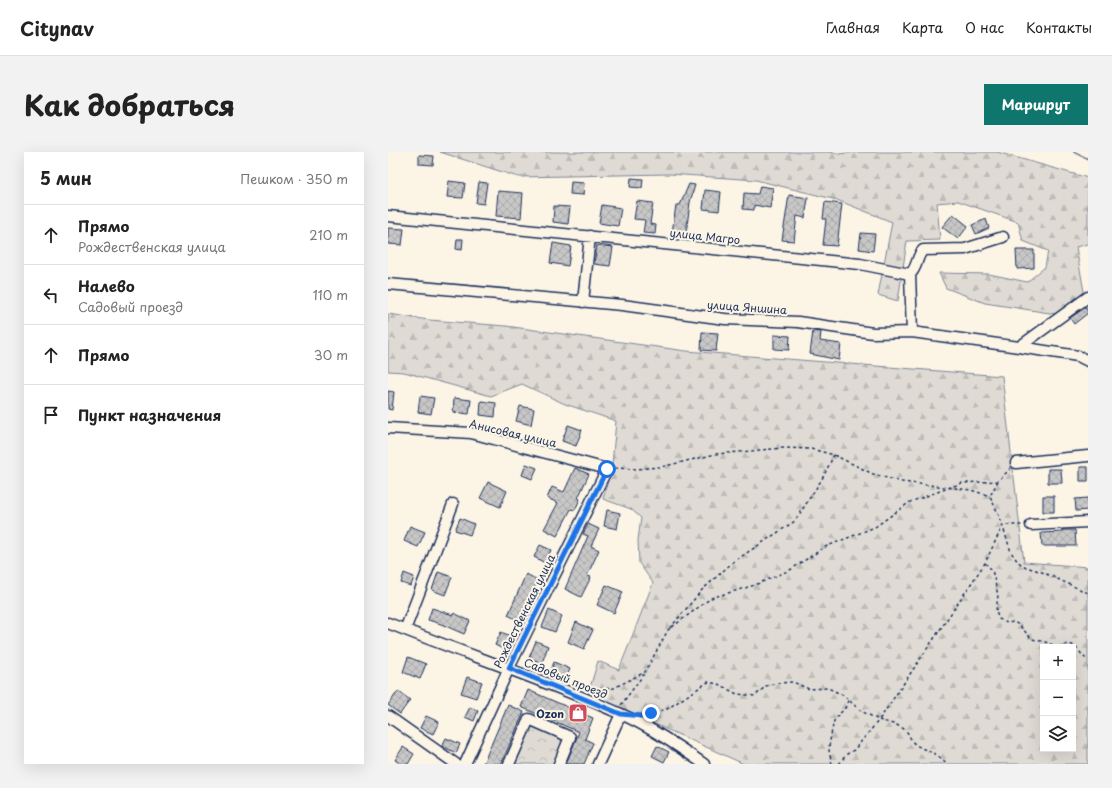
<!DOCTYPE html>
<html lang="ru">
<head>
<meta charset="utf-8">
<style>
	:root { --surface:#fff; --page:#f2f2f2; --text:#222; --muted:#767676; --line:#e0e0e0; --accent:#0f766e }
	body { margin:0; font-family:"Playpen Sans",sans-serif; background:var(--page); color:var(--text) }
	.controls { position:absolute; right:12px; bottom:12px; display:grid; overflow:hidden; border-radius:0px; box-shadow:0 4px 16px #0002 }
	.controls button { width:36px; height:36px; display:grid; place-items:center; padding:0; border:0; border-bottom:1px solid var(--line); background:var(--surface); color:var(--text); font:20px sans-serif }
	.stop { position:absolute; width:12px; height:12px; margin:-9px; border:3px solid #1a73e8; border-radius:50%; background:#fff }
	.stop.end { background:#1a73e8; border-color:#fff; box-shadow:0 1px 4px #0008 }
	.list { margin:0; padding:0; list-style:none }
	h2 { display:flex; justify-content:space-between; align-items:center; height:52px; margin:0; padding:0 16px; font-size:17px }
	h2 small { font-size:13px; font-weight:400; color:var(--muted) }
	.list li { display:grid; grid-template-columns:26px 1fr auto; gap:12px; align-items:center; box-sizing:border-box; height:60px; padding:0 16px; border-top:1px solid var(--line) }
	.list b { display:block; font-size:15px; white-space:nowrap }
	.list p { margin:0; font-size:13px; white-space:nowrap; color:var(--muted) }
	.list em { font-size:13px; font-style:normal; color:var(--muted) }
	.icon { flex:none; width:22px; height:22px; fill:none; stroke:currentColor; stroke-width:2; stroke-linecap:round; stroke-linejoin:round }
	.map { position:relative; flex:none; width:700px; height:612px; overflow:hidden; border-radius:0px }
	header { display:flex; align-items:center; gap:24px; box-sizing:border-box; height:56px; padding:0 20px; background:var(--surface); border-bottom:1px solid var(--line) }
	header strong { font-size:19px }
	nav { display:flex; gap:22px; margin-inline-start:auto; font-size:14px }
	.intro { display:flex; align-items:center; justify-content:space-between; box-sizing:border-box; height:96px; padding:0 24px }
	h1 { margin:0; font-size:28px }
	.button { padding:10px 18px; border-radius:0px; background:var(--accent); color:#fff; font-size:14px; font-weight:700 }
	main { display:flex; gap:24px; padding:0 24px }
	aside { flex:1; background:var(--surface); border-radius:0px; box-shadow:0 4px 16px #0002 }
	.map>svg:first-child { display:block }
	.forest { fill:url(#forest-firs); stroke:#7d8599; fill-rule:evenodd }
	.park { fill:url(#park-crowns); stroke:#7d8599 }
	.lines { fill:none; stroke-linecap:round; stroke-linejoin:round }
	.stream { stroke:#767f94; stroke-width:2 }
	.building { fill:url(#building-cross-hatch); stroke:#1b2f5e }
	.minor-casing { stroke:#1b2f5e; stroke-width:13 }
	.path { stroke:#1b2f5e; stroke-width:1.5; stroke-dasharray:3 3; stroke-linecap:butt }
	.minor { stroke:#fcf5e5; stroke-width:10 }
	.route { stroke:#1a73e8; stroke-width:5 }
	.labels { text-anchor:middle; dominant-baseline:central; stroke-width:4; stroke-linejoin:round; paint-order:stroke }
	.street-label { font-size:11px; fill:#1b2f5e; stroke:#fcf5e5 }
	.poi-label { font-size:11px; font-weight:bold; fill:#1b2f5e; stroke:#fcf5e5; text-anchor:end }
</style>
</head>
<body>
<header>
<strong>Citynav</strong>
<nav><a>Главная</a><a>Карта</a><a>О нас</a><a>Контакты</a></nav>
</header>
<div class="intro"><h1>Как добраться</h1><a class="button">Маршрут</a></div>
<main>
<aside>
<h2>5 мин<small>Пешком · 350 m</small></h2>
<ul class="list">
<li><svg class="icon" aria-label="ahead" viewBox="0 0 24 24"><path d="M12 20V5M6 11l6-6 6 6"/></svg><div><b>Прямо</b><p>Рождественская улица</p></div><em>210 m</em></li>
<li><svg class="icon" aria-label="left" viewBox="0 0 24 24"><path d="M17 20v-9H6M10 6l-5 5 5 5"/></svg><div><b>Налево</b><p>Садовый проезд</p></div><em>110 m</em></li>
<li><svg class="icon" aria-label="ahead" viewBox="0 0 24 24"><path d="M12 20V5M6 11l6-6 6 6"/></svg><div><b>Прямо</b></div><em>30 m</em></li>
<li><svg class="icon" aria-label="arrive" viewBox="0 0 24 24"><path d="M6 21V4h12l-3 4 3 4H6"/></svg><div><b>Пункт назначения</b></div></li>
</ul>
</aside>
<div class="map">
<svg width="700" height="612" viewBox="0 0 700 612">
	<defs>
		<pattern id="forest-firs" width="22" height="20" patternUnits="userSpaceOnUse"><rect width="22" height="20" fill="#dfdbd4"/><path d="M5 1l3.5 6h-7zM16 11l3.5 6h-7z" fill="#bfbcb8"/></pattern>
		<pattern id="park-crowns" width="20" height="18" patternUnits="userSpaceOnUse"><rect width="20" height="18" fill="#dfdbd4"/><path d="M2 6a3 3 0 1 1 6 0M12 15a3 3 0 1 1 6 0" fill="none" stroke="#bfbcb8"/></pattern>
		<pattern id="building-cross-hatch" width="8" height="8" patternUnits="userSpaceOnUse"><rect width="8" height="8" fill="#c8c7c6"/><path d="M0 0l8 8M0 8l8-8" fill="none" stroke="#ababac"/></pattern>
	</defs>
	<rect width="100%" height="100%" fill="#fcf5e5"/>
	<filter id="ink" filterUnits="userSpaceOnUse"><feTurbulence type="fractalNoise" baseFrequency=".025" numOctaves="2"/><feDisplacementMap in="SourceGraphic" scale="8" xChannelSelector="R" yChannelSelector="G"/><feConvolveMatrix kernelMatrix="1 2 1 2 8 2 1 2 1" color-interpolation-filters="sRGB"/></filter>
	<g filter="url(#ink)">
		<path class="forest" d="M 52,0 L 442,0 L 451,2 L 467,0 L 609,0 L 700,26 L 700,92 L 688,95 L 697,145 L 668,162 L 597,151 L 558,136 L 551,121 L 601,122 L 639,130 L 657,115 L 660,99 L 635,89 L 630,70 L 570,49 L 549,51 L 552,88 L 519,89 L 510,149 L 490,143 L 504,70 L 449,48 L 368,28 L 281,22 L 130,25 Z
			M 0,162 L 41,168 L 118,174 L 298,199 L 614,224 L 636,410 L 700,415 L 700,612 L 356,612 L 200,542 L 210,509 L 231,518 L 265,431 L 251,411 L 250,388 L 253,366 L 243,357 L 215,347 L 224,313 L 228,269 L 177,252 L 134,232 L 103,244 L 16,220 L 0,219 ZM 655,495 L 685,495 L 685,597 L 655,597 Z"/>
		<path class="park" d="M 144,572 L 177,587 L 166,612 L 127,612 Z"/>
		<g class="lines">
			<path class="stream" d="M 686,0 L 700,7"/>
		</g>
		<path class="building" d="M 31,3 L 46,4 L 45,13 L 31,12 Z
			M 243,26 L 255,27 L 254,36 L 242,35 Z
			M 61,29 L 77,31 L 75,46 L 59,45 Z
			M 91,30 L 99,31 L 96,52 L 88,51 Z
			M 183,30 L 196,31 L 195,43 L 182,42 Z
			M 301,32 L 307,33 L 302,50 L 298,82 L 284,81 L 288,53 L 292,53 Z
			M 372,34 L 385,36 L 382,56 L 366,53 L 366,58 L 355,57 L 356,41 L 370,42 Z
			M 317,38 L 333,40 L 331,59 L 315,57 Z
			M 110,39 L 135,41 L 133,66 L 108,64 Z
			M 401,43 L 420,46 L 417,66 L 409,64 L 406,89 L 394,88 Z
			M 249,49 L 265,51 L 262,72 L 268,73 L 267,82 L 255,81 L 257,68 L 246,67 Z
			M 437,50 L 454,52 L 449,94 L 435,93 L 438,67 L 435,67 Z
			M 214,53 L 233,56 L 230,74 L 211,71 Z
			M 166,54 L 182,55 L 180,72 L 165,70 Z
			M 565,62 L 580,74 L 570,87 L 554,75 Z
			M 598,67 L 601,76 L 588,82 L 584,73 Z
			M 0,76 L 16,77 L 14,93 L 0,92 Z
			M 473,81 L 487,82 L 485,99 L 471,97 Z
			M 69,87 L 75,87 L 74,98 L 68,97 Z
			M 165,91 L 183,94 L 180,114 L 162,111 Z
			M 209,93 L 225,95 L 222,114 L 206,112 Z
			M 628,98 L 646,98 L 646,116 L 629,117 Z
			M 698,155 L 700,161 L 686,172 L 682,166 Z
			M 425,179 L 433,180 L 432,189 L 453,192 L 451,208 L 422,202 Z
			M 314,180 L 330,181 L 328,199 L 313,198 Z
			M 386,183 L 402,184 L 401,198 L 386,197 Z
			M 0,239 L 6,240 L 4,258 L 0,257 Z
			M 32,244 L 46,246 L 43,262 L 30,260 Z
			M 66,246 L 83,248 L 81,262 L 65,260 Z
			M 93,249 L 108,251 L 107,265 L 92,263 Z
			M 132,254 L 146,257 L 143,273 L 128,269 Z
			M 180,273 L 194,278 L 188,294 L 174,289 Z
			M 138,312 L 149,316 L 144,327 L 134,323 Z
			M 692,315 L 700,315 L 700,329 L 692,329 Z
			M 187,316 L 201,322 L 190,346 L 192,347 L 187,358 L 183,357 L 169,384 L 156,377 L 170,351 L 159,346 L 164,335 L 176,340 Z
			M 660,317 L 673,317 L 674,331 L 660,331 Z
			M 100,330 L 119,339 L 112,355 L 92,346 Z
			M 655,344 L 666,344 L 666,360 L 655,360 Z
			M 700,346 L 700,358 L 688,359 L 687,347 Z
			M 219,358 L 232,361 L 229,377 L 216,374 Z
			M 72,366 L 86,372 L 82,383 L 67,378 Z
			M 200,372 L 211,377 L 203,394 L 211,398 L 199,424 L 203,425 L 193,445 L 177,437 L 200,384 L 195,382 Z
			M 22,374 L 37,380 L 30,395 L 16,389 Z
			M 674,378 L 687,378 L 688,394 L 654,394 L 653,381 L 674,380 Z
			M 152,393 L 163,398 L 157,411 L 146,405 Z
			M 50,420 L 64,425 L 57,443 L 44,438 Z
			M 16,421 L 26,425 L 23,434 L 13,431 Z
			M 138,422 L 150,428 L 131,469 L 120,463 Z
			M 218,433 L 235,440 L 226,461 L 209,453 Z
			M 44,456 L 65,463 L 66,461 L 82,469 L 76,482 L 53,472 L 40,468 Z
			M 161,458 L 174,464 L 167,480 L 154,475 Z
			M 188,470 L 205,478 L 196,497 L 180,490 Z
			M 113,480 L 125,485 L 119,499 L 107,493 Z
			M 148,489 L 160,494 L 154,511 L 141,506 Z
			M 20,505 L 38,512 L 32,527 L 15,520 Z
			M 166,510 L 182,517 L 177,528 L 162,521 Z
			M 79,525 L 94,530 L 88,546 L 73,541 Z
			M 140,538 L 205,566 L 197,587 L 205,591 L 196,612 L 178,612 L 191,580 L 133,555 Z
			M 10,539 L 22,548 L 12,562 L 0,553 Z
			M 120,553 L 136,560 L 113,612 L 95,612 Z
			M 82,555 L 90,559 L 86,569 L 77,565 Z
			M 38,564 L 51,570 L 45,582 L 32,576 Z
			M 58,586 L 72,592 L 68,601 L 54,594 Z
			M 269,594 L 281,600 L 276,610 L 264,604 Z
			M 15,595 L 26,602 L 20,612 L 13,612 L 7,608 Z"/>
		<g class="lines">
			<g class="minor-casing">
				<path id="minor" d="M 0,64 L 472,112 L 522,122 C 530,115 528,105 535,98 L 577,97 L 615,85
					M 522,122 L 524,180
					M 0,132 L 234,153 L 337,167 L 410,170 L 485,181 L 524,180 L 631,195 L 700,145
					M 195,150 L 202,84
					M 631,195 L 690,204 L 700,209
					M 0,276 L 83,281 L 219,317 L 121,516 L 77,612
					M 628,311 L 700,304
					M 643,373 L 700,370
					M 0,471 C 77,502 157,528 233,562 C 262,575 290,594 316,612
					M 17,478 L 65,352
					M 0,564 L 68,612
					M 121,612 L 141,567 L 182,585 L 171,612
					M 210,612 L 233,562"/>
			</g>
			<path class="path" d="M 227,316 L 248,317 L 273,315 L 328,302 L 396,296 L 423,297 L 446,303 L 485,322 L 514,330 L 583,338 L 602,344
				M 610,329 L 602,344 L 612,366 L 623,400 L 630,410 L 638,415 L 654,420 L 700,441
				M 597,411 L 604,418 L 610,443 L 608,460 L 611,467 L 619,471 L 626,470 L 631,473 L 644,487 L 661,491 L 668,495
				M 282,476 L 314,438 L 345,410 L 407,369 L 434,327 L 446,303
				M 671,495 C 690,486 689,502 700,508
				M 200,538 L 226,536 L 257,520 L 280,478 L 323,446 L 367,433 L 402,418 L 437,395 L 487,375 L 522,350 L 574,331 L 610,329 L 623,316
				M 233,553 L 256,522
				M 255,563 L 279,557 L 320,530 L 330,532 L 349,542 L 367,544 L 378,534 L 390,531 L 405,530 L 421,537 L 440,536 L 455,543 L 473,559 L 491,568 L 597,411 L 615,373 L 636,373
				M 444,612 C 443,607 441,601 441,596 C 441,593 445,572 446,569 C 450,560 458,560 460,548
				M 451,612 L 459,602 L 466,598 L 491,568 C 500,571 512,572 519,580 C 522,584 523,590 528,593 C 539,600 549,600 559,612"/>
			<use href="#minor" class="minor"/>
		</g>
	</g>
	<g class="lines" filter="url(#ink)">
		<path class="route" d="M 219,317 L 121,516 L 233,562 L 254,564 L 263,561"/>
	</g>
	<defs>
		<g id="shop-square" transform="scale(1)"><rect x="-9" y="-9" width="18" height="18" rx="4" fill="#d1495b" stroke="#fcf5e5"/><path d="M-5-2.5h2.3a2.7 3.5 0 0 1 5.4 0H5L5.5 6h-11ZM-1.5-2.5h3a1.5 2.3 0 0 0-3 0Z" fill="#fff"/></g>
	</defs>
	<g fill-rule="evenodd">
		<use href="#shop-square" x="190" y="561"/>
	</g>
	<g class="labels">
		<g class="street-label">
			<text transform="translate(317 84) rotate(6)">улица Магро</text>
			<text transform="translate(359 155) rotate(4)">улица Яншина</text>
			<text transform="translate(125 281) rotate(13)">Анисовая улица</text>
			<text transform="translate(136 459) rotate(-64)">Рождественская улица</text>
			<text transform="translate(178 526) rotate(22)">Садовый проезд</text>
		</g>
		<g class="poi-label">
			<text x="176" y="561">Ozon</text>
		</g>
	</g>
</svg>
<div class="controls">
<button>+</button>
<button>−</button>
<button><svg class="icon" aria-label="layers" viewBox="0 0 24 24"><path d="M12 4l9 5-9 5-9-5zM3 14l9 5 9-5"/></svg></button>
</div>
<div class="stop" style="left:219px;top:317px"></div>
<div class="stop end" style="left:263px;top:561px"></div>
</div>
</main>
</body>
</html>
